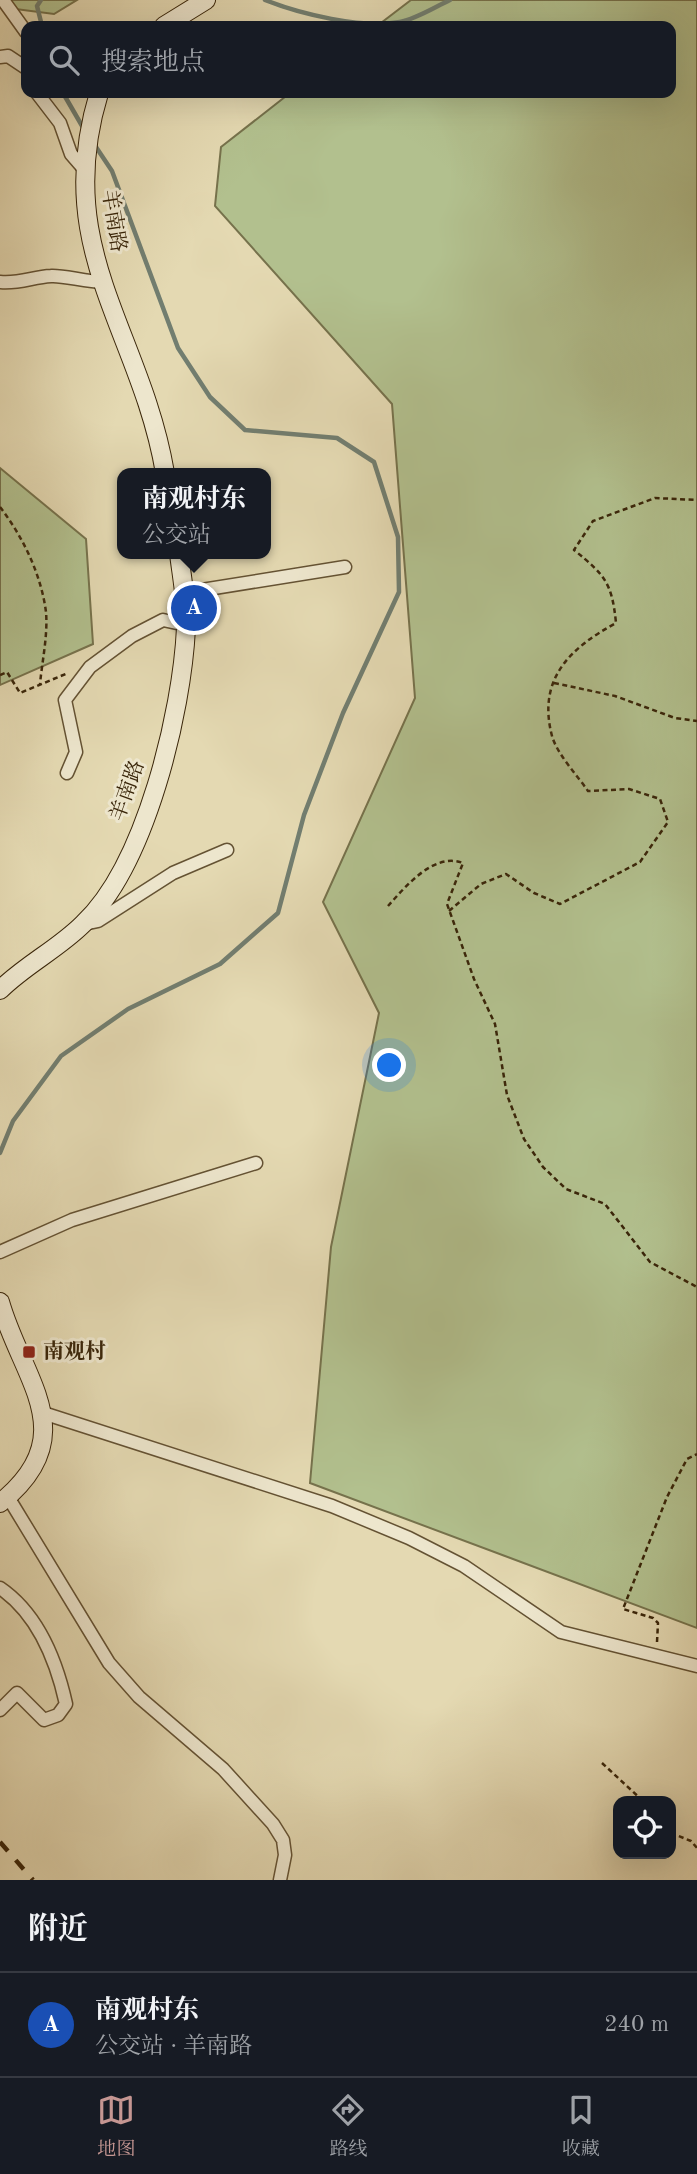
<!DOCTYPE html>
<html lang="zh">
<head>
<meta charset="utf-8">
<style>
	:root { --surface:#171b24; --page:#242831; --text:#f1f3f6; --muted:#9ea1a6; --line:#363941; --accent:#c59692 }
	body { margin:0; font-family:"Old Standard TT","Noto Serif SC",serif; background:var(--page); color:var(--text) }
	.controls { position:absolute; right:21px; bottom:21px; display:grid; overflow:hidden; border-radius:14px; box-shadow:0 7px 28px #0002 }
	.controls button { width:63px; height:63px; display:grid; place-items:center; padding:0; border:0; border-bottom:2px solid var(--line); background:var(--surface); color:var(--text); font:35px sans-serif }
	.you { position:absolute; left:390px; top:1066px; width:24px; height:24px; margin:-18px; border:5px solid #fff; border-radius:50%; background:#1a73e8; box-shadow:0 0 0 10px #1a73e833 }
	.badge { display:grid; place-items:center; width:46px; height:46px; border-radius:50%; background:var(--accent); color:#fff; font-size:23px; font-weight:700 }
	.pin { position:absolute; translate:-50% -50%; border:4px solid #fff; box-shadow:0 2px 7px #0006 }
	.popup { position:absolute; left:117px; top:468px; width:154px; height:91px; box-sizing:border-box; display:grid; place-content:center; border-radius:14px; background:var(--surface); filter:drop-shadow(0 2px 5px #0005); font-size:23px; white-space:nowrap; color:var(--muted) }
	.popup b { font-size:26px; color:var(--text) }
	.popup::after { content:''; position:absolute; left:50%; top:100%; margin-left:-14px; border:14px solid transparent; border-top-color:var(--surface) }
	.list { margin:0; padding:0; list-style:none }
	h2 { display:flex; justify-content:space-between; align-items:center; height:91px; margin:0; padding:0 28px; font-size:30px }
	h2 small { font-size:23px; font-weight:400; color:var(--muted) }
	.list li { display:grid; grid-template-columns:46px 1fr auto; gap:21px; align-items:center; box-sizing:border-box; height:105px; padding:0 28px; border-top:2px solid var(--line) }
	.list b { display:block; font-size:26px; white-space:nowrap }
	.list p { margin:0; font-size:23px; white-space:nowrap; color:var(--muted) }
	.list em { font-size:23px; font-style:normal; color:var(--muted) }
	.icon { flex:none; width:38px; height:38px; fill:none; stroke:currentColor; stroke-width:2; stroke-linecap:round; stroke-linejoin:round }
	.map { position:relative; flex:none; width:697px; height:1880px; overflow:hidden }
	.search { position:absolute; background:var(--surface); box-shadow:0 7px 28px #0002; left:21px; right:21px; top:21px; height:77px; display:flex; align-items:center; gap:18px; box-sizing:border-box; padding:0 24px; border-radius:14px; color:var(--muted); font-size:26px }
	.sheet { height:196px; background:var(--surface) }
	nav { display:flex; justify-content:space-around; align-items:center; box-sizing:border-box; height:98px; border-top:2px solid var(--line); background:var(--surface); font-size:19px; color:var(--muted) }
	nav a { display:grid; justify-items:center; gap:4px }
	nav .on { color:var(--accent) }
	.map>svg:first-child { display:block }
	.green { fill:#b2c08e; stroke:#76724c; stroke-width:2 }
	.lines { fill:none; stroke-linecap:round; stroke-linejoin:round }
	.stream { stroke:#727e70; stroke-width:4.5 }
	.street-casing { stroke:#645233; stroke-width:15 }
	.secondary-casing { stroke:#392509; stroke-width:20 }
	.path { stroke:#392509; stroke-width:2.5; stroke-dasharray:5 3.5; stroke-linecap:butt }
	.street { stroke:#ede6cd; stroke-width:12 }
	.secondary { stroke:#ede6cd; stroke-width:18 }
	.rail { stroke:#392509; stroke-width:4.5; stroke-dasharray:12 12; stroke-linecap:butt }
	.poi-dot { fill:#8f2418; stroke:#ede6cd; stroke-width:2.5 }
	.labels { text-anchor:middle; dominant-baseline:central; stroke-width:6; stroke-linejoin:round; paint-order:stroke }
	.street-label { font-size:21px; fill:#392509; stroke:#ede6cd }
	.poi-label { font-size:21px; font-weight:bold; fill:#392509; stroke:#ede6cd; text-anchor:start }
</style>
</head>
<body>
<div class="map">
<svg width="697" height="1880" viewBox="0 0 697 1880">
	<rect width="100%" height="100%" fill="#e4d9b2"/>
	<filter id="stains"><feTurbulence type="fractalNoise" baseFrequency=".00286" numOctaves="4"/><feColorMatrix values="0 0 0 0 .2 0 0 0 0 .09 0 0 0 0 .02 0 0 0 .5 -.17"/></filter>
	<radialGradient id="worn" r=".72"><stop offset=".6" stop-color="#630" stop-opacity="0"/><stop offset="1" stop-color="#630" stop-opacity=".3"/></radialGradient>
	<path class="green" d="M 0,0 L 77,0 L 54,14 L 0,7 Z
		M 411,0 L 697,0 L 697,1628 L 310,1483 L 331,1247 L 379,1013 L 323,902 L 415,698 L 392,404 L 215,206 L 221,147 L 290,93 L 671,93 L 671,26 L 377,26 Z
		M 0,468 L 86,539 L 93,644 L 0,685 Z"/>
	<g class="lines">
		<path class="stream" d="M 41,0 L 37,6 L 42,26
			M 265,0 C 300,14 362,29 400,22 C 416,19 435,7 450,0
			M 63,93 L 85,131
			M 0,1153 L 13,1121 L 61,1056 L 128,1009 L 220,964 L 278,913 L 304,815 L 343,713 L 399,592 L 398,537 L 374,462 L 337,438 L 245,430 L 210,397 L 178,348 L 112,171 L 94,144"/>
		<g class="street-casing">
			<path id="street" d="M 3,0 L 26,32
				M 0,57 L 8,56 L 26,68
				M 37,93 L 60,123 L 71,154 L 84,169
				M 0,282 C 19,284 33,277 51,276 C 63,275 86,282 103,282
				M 183,593 L 345,567
				M 67,773 L 76,752 L 65,700 L 90,667 L 132,636 L 163,620 L 186,625
				M 84,924 L 98,921 L 173,873 L 227,850
				M 0,1252 L 72,1220 L 256,1163
				M 43,1413 L 332,1506 L 409,1538 L 464,1566 L 561,1632 L 697,1666
				M 8,1497 L 109,1663 L 139,1697 L 223,1769 L 273,1824 L 283,1840 L 285,1855 L 280,1880
				M 0,1588 C 38,1614 56,1659 66,1704 L 58,1715 L 44,1720 L 17,1693 L 0,1710"/>
		</g>
		<g class="secondary-casing">
			<path id="secondary" d="M 164,26 L 206,0
				M 99,93 C 51,250 141,331 165,473
				M 0,990 C 25,965 58,949 83,924 C 146,865 182,712 186,628 C 187,604 182,578 179,554
				M 0,1302 C 22,1380 85,1435 0,1503"/>
		</g>
		<path class="path" d="M 0,507 C 23,537 41,574 46,612 C 48,635 42,662 40,684
			M 0,675 L 7,672 L 20,693 L 68,673
			M 554,683 L 615,696 L 675,718 L 697,721
			M 388,906 C 406,886 434,852 463,863 L 447,904 L 474,979 L 495,1024 L 507,1095 L 524,1139 L 543,1167 L 566,1189 L 605,1204 L 650,1262 L 697,1287
			M 449,911 L 481,884 L 506,874 L 534,893 L 560,904 L 640,862 L 668,822 L 660,799 L 629,789 L 588,791 C 577,775 557,754 552,736 C 537,679 570,648 616,623 C 612,583 605,575 574,550 L 593,521 L 655,498 L 697,500
			M 657,1642 L 658,1623 L 653,1618 L 623,1609 L 667,1497 L 687,1459 L 697,1454
			M 602,1763 L 643,1801
			M 671,1833 L 691,1841 L 697,1848"/>
		<use href="#street" class="street"/>
		<use href="#secondary" class="secondary"/>
		<path class="rail" d="M 0,1842 L 33,1880"/>
	</g>
	<rect class="poi-dot" x="22" y="1345" width="14" height="14" rx="3.5"/>
	<g class="labels">
		<g class="street-label">
			<text transform="translate(113 221) rotate(81)">羊南路</text>
			<text transform="translate(128 791) rotate(-70)">羊南路</text>
		</g>
		<g class="poi-label">
			<text x="43" y="1352">南观村</text>
		</g>
	</g>
	<rect width="100%" height="100%" filter="url(#stains)"/>
	<rect width="100%" height="100%" fill="url(#worn)"/>
</svg>
<div class="controls">
<button><svg class="icon" aria-label="locate" viewBox="0 0 24 24"><circle cx="12" cy="12" r="6"/><path d="M12 2v4M12 18v4M2 12h4M18 12h4"/></svg></button>
</div>
<div class="you"></div>
<div class="pin badge" style="left:194px;top:608px;background:#1a4fb4">A</div>
<div class="popup"><b>南观村东</b>公交站</div>
<div class="search"><svg class="icon" aria-label="search" viewBox="0 0 24 24"><circle cx="10" cy="10" r="6"/><path d="M15 15l6 6"/></svg>搜索地点</div>
</div>
<section class="sheet">
<h2>附近<small></small></h2>
<ul class="list">
<li><span class="badge" style="background:#1a4fb4">A</span><div><b>南观村东</b><p>公交站 · 羊南路</p></div><em>240 m</em></li>
</ul>
</section>
<nav>
<a class="on"><svg class="icon" aria-label="map" viewBox="0 0 24 24"><path d="M3 6l6-2 6 2 6-2v14l-6 2-6-2-6 2zM9 4v14M15 6v14"/></svg>地图</a>
<a><svg class="icon" aria-label="directions" viewBox="0 0 24 24"><path d="M12 3l9 9-9 9-9-9zM9 14v-3h6M13 9l2 2-2 2"/></svg>路线</a>
<a><svg class="icon" aria-label="saved" viewBox="0 0 24 24"><path d="M7 4h10v16l-5-4-5 4z"/></svg>收藏</a>
</nav>
</body>
</html>
